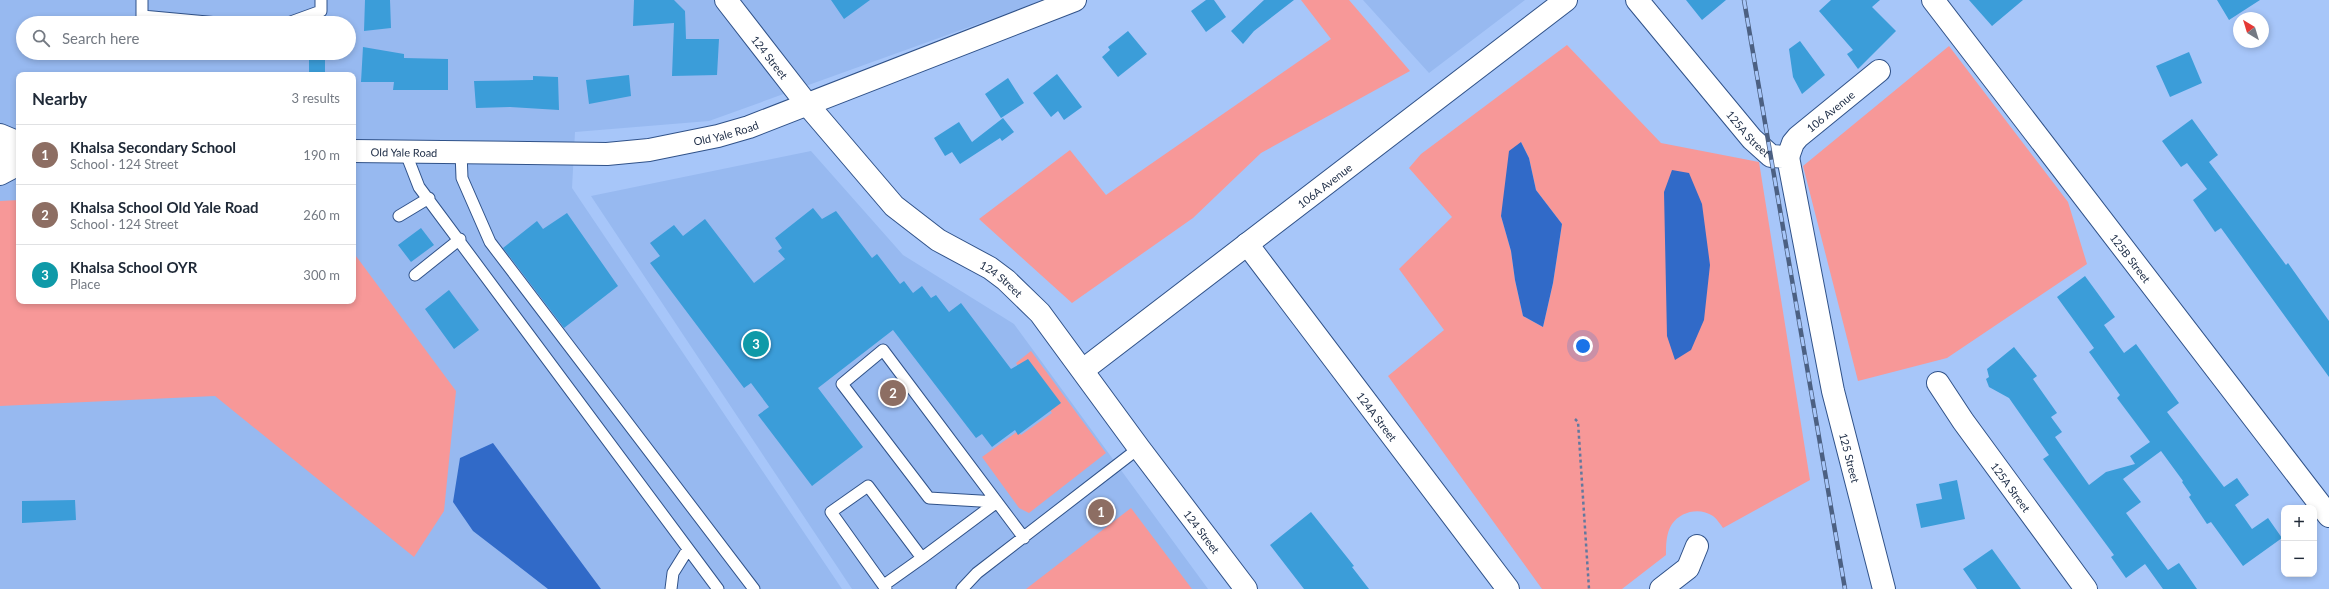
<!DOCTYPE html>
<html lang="en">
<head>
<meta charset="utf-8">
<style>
	:root { --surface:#fff; --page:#f2f2f3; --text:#1f2937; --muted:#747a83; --line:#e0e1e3; --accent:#8b6203 }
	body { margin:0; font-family:Lato,sans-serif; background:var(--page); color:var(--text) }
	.controls { position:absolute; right:12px; bottom:12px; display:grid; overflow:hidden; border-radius:8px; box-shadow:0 2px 6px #0003 }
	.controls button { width:36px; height:36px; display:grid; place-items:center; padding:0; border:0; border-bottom:1px solid var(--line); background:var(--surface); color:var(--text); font:20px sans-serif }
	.compass { position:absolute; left:2233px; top:12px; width:36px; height:36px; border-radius:50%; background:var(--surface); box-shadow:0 2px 6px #0003; rotate:322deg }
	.you { position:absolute; left:1583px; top:346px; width:14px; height:14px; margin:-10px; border:3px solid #fff; border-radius:50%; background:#1a73e8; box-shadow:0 0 0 6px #1a73e833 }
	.badge { display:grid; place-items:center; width:26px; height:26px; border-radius:50%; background:var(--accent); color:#fff; font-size:13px; font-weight:700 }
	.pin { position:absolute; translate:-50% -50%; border:2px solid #fff; box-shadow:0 1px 4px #0006 }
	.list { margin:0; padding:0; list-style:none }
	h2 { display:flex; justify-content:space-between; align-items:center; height:52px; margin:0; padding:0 16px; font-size:17px }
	h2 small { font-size:13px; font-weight:400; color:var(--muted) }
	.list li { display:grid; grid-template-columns:26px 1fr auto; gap:12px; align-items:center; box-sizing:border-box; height:60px; padding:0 16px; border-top:1px solid var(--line) }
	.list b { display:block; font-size:15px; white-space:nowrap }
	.list p { margin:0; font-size:13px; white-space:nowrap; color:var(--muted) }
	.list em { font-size:13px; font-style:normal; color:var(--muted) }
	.icon { flex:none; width:22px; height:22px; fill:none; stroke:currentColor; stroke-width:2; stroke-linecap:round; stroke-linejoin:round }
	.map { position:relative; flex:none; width:2329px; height:589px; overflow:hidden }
	.search { position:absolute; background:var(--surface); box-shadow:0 2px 6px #0003; left:16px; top:16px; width:340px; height:44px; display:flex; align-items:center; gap:10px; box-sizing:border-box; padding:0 14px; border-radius:22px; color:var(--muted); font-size:15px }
	.panel { position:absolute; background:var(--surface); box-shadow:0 2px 6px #0003; left:16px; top:72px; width:340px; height:232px; border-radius:8px }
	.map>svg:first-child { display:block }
	.built { fill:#97b9f0; fill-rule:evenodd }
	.green { fill:#f79898; fill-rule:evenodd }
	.water { fill:#316ac8 }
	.building { fill:#3b9dd9 }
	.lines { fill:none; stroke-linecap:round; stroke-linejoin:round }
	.lane-casing { stroke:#305289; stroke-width:13 }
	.street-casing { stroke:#305289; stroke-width:24 }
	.secondary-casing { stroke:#305289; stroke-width:24 }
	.path { stroke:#62799e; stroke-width:2.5; stroke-dasharray:3 3; stroke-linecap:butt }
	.lane { stroke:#fff; stroke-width:11 }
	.street { stroke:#fff; stroke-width:22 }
	.secondary { stroke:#fff; stroke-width:22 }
	.rail-casing { stroke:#4c6082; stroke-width:4.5 }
	.rail { stroke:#a7c6f9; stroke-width:3; stroke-dasharray:9; stroke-linecap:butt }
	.labels { text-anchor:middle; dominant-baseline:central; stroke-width:3; stroke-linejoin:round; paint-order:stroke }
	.street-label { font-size:11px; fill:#213049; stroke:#a7c6f9 }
</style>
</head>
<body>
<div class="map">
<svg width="2329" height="589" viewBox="0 0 2329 589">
	<rect width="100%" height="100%" fill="#a7c6f9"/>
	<path class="built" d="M 0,0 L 1044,0 L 709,121 L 575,132 L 572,188 L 842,589 L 0,589 ZM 23,23 L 349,23 L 349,53 L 23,53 ZM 19,75 L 353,75 L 353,301 L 19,301 Z
		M 1363,0 L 1525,0 L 1429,73 Z
		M 811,151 L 903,255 L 1014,324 L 1208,589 L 852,589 L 591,196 Z"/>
	<path class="green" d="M 1301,0 L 1349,0 L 1410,71 L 1261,153 L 1193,218 L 1072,303 L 979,219 L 1070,150 L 1106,195 L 1331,39 Z
		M 1567,45 L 1661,143 L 1759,162 L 1810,480 L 1723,528 C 1720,524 1717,519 1713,516 C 1700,507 1681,511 1672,524 C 1666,533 1666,545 1666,555 L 1622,589 L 1542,589 L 1388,376 L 1444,330 L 1399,269 L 1452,217 L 1409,168 L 1421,154 ZM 1521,142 L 1529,158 L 1536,190 L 1562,224 L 1553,283 L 1543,327 L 1523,316 L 1515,280 L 1511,251 L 1501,216 Z
		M 1949,46 L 2068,202 L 2087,264 L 1947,358 L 1858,381 L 1803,166 Z
		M 19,200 L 19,301 L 353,301 L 353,252 L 456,391 L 444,511 L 414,557 L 215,396 L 0,406 L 0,201 Z
		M 1031,351 L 1106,453 L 1029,513 L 1019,508 L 982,457 L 1018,431 L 1021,435 L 1052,413 L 1016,363 Z
		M 1131,508 L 1192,589 L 1026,589 Z"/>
	<path class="water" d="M 1521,142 L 1529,158 L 1536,190 L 1562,224 L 1553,283 L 1543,327 L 1523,316 L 1515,280 L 1511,251 L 1501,216 L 1509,151 Z
		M 1672,170 L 1689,173 L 1702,204 L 1710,265 L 1704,320 L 1691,350 L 1675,360 L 1667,336 L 1664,192 Z
		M 493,443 L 601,589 L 548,589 L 473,531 L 453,502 L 460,458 Z"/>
	<path class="building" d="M 365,0 L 390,0 L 391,28 L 364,31 Z
		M 634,0 L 674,0 L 685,11 L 686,39 L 719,39 L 717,75 L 672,76 L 674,23 L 633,26 Z
		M 831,0 L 870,0 L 844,19 Z
		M 1206,0 L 1214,0 L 1226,17 L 1206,32 L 1191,11 Z
		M 1264,0 L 1294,0 L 1254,31 L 1243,44 L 1231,31 Z
		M 1686,0 L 1726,0 L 1702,20 Z
		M 1831,0 L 1880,0 L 1872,7 L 1896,31 L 1858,69 L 1847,54 L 1853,50 L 1819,11 Z
		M 1969,0 L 2023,0 L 1992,26 Z
		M 2217,0 L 2260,0 L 2229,20 Z
		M 1128,31 L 1147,54 L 1118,77 L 1102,57 L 1110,50 L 1108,47 Z
		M 1800,41 L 1825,75 L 1802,94 L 1793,77 L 1789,49 Z
		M 363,47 L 404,54 L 404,58 L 448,59 L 448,90 L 393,90 L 394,82 L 361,82 Z
		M 2189,52 L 2202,83 L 2170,97 L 2156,66 Z
		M 309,53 L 325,53 L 325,75 L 309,75 Z
		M 1057,74 L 1082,107 L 1064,120 L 1058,111 L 1051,117 L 1033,93 Z
		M 629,75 L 631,96 L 589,104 L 586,80 Z
		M 533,76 L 558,77 L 559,110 L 510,107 L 476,108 L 474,81 L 533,80 Z
		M 1008,78 L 1024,103 L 1001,118 L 985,94 Z
		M 1003,118 L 1014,132 L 1002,141 L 1000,138 L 960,164 L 952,152 L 945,156 L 934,138 L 959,122 L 972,142 Z
		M 2192,119 L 2218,155 L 2209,162 L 2286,265 L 2288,263 L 2329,321 L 2329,377 L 2221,228 L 2215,232 L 2193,200 L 2207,189 L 2187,163 L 2181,167 L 2162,141 Z
		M 813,208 L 822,219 L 836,211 L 872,258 L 877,254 L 900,284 L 904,281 L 913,293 L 922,286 L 931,298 L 936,295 L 949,312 L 961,303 L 1011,369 L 1028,359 L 1061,403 L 1018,435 L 1015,430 L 992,447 L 982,434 L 976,438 L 893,330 L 818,388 L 863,447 L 812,486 L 758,415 L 769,407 L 751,383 L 744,388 L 650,263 L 660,256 L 650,243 L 674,225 L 683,236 L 705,219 L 754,283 L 785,259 L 778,251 L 782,248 L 775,238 Z
		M 567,213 L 618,286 L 564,328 L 503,248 L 537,221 L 543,229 Z
		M 421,228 L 434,245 L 411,262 L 398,245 Z
		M 2085,276 L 2115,317 L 2104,325 L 2124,353 L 2136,344 L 2179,403 L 2167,412 L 2224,487 L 2237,478 L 2249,495 L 2235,505 L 2252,529 L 2268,518 L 2282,538 L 2243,566 L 2211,522 L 2207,524 L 2189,497 L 2191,495 L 2182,482 L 2183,481 L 2161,451 L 2123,479 L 2141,502 L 2126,513 L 2168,570 L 2179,563 L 2197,589 L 2163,589 L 2145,564 L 2126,578 L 2111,557 L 2114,555 L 2043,459 L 2049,455 L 2009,398 L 1989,387 L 1986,379 L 1989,377 L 1987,369 L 2014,347 L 2037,376 L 2033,379 L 2057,413 L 2051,417 L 2062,432 L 2055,437 L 2089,485 L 2106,472 L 2135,464 L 2130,456 L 2150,442 L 2117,398 L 2120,395 L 2089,352 L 2094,348 L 2057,297 Z
		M 449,290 L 479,330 L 454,349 L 425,309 Z
		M 1957,480 L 1965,519 L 1921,528 L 1916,504 L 1942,499 L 1939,484 Z
		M 75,500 L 76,520 L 22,523 L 22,501 Z
		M 1311,512 L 1354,566 L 1352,567 L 1369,589 L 1304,589 L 1270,545 Z
		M 1992,549 L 2021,589 L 1977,589 L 1963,569 Z"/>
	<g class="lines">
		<g class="lane-casing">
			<path id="lane" d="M 142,0 L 142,16 L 218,23
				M 288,23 L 321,11 L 321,0
				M 405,151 L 419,187 L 718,589
				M 461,152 L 462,178 L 490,242 L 754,589
				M 399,216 L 429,198
				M 415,275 L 460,239
				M 997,502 L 929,498 L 842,384 L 883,350 L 1024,538
				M 884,585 L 922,558
				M 671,589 L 673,573 L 688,549
				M 886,589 L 831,512 L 868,486 L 922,558 L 997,502
				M 962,589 L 977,573 L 1139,448"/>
		</g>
		<g class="street-casing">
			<g id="street">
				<path id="s1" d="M 726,0 L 806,103 L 894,206 L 938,240 L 990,268 L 1006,280 L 1040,313 L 1139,448 L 1246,589"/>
				<path id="s2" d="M 1637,0 L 1752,139 L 1771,156 L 1788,157 L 1833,391 L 1884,589"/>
				<path id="s3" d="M 1933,0 L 2329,516"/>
				<path id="s4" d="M 1788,157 L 1793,143 L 1798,137 L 1879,71"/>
				<path id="s5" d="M 1247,244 L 1508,589"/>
				<path id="s6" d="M 1083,370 L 1566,0"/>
				<path id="s7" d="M 1938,383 L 1963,421 L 2086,589"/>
				<path d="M 1661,589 L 1688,568 L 1697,546"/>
			</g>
		</g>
		<g class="secondary-casing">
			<g id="secondary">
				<path d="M 0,135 L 19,143"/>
				<path id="s8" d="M 353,151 L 607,154 L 649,150 L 718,136 L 749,127 L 1075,0"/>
				<path d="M 0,153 L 19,153"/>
				<path d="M 0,174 L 19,164"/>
			</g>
		</g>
		<path class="path" d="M 1575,419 L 1578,422 L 1589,589"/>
		<use href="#lane" class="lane"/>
		<use href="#street" class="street"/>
		<use href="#secondary" class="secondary"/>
		<g class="rail-casing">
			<path id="rail" d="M 1744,0 L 1845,589"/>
		</g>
		<use href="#rail" class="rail"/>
	</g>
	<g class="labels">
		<g class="street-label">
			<text stroke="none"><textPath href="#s1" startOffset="72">124 Street</textPath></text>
			<text stroke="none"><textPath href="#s4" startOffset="64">106 Avenue</textPath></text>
			<text stroke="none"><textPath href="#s8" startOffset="375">Old Yale Road</textPath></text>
			<text stroke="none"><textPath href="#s2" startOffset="174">125A Street</textPath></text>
			<text stroke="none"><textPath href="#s8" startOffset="51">Old Yale Road</textPath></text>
			<text stroke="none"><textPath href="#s6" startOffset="304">106A Avenue</textPath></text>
			<text stroke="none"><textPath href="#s3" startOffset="325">125B Street</textPath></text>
			<text stroke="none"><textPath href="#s1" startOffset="396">124 Street</textPath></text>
			<text stroke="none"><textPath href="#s5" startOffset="216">124A Street</textPath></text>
			<text stroke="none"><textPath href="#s2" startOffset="530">125 Street</textPath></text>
			<text stroke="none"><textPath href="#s7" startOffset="127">125A Street</textPath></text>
			<text stroke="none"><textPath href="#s1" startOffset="720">124 Street</textPath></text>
		</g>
	</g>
</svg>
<div class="controls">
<button>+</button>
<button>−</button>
</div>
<svg class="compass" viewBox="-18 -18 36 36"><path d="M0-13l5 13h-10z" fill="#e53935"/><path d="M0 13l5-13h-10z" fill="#747a83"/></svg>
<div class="you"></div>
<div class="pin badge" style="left:1101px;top:512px;background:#8d6e63">1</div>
<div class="pin badge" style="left:893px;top:393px;background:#8d6e63">2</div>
<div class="pin badge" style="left:756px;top:344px;background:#0f9aa8">3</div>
<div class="search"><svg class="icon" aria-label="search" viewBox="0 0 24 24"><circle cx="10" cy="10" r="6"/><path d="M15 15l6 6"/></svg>Search here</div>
<section class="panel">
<h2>Nearby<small>3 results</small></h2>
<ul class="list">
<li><span class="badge" style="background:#8d6e63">1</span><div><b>Khalsa Secondary School</b><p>School · 124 Street</p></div><em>190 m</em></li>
<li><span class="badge" style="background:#8d6e63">2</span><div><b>Khalsa School Old Yale Road</b><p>School · 124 Street</p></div><em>260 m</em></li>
<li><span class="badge" style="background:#0f9aa8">3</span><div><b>Khalsa School OYR</b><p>Place</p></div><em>300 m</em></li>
</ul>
</section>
</div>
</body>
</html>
